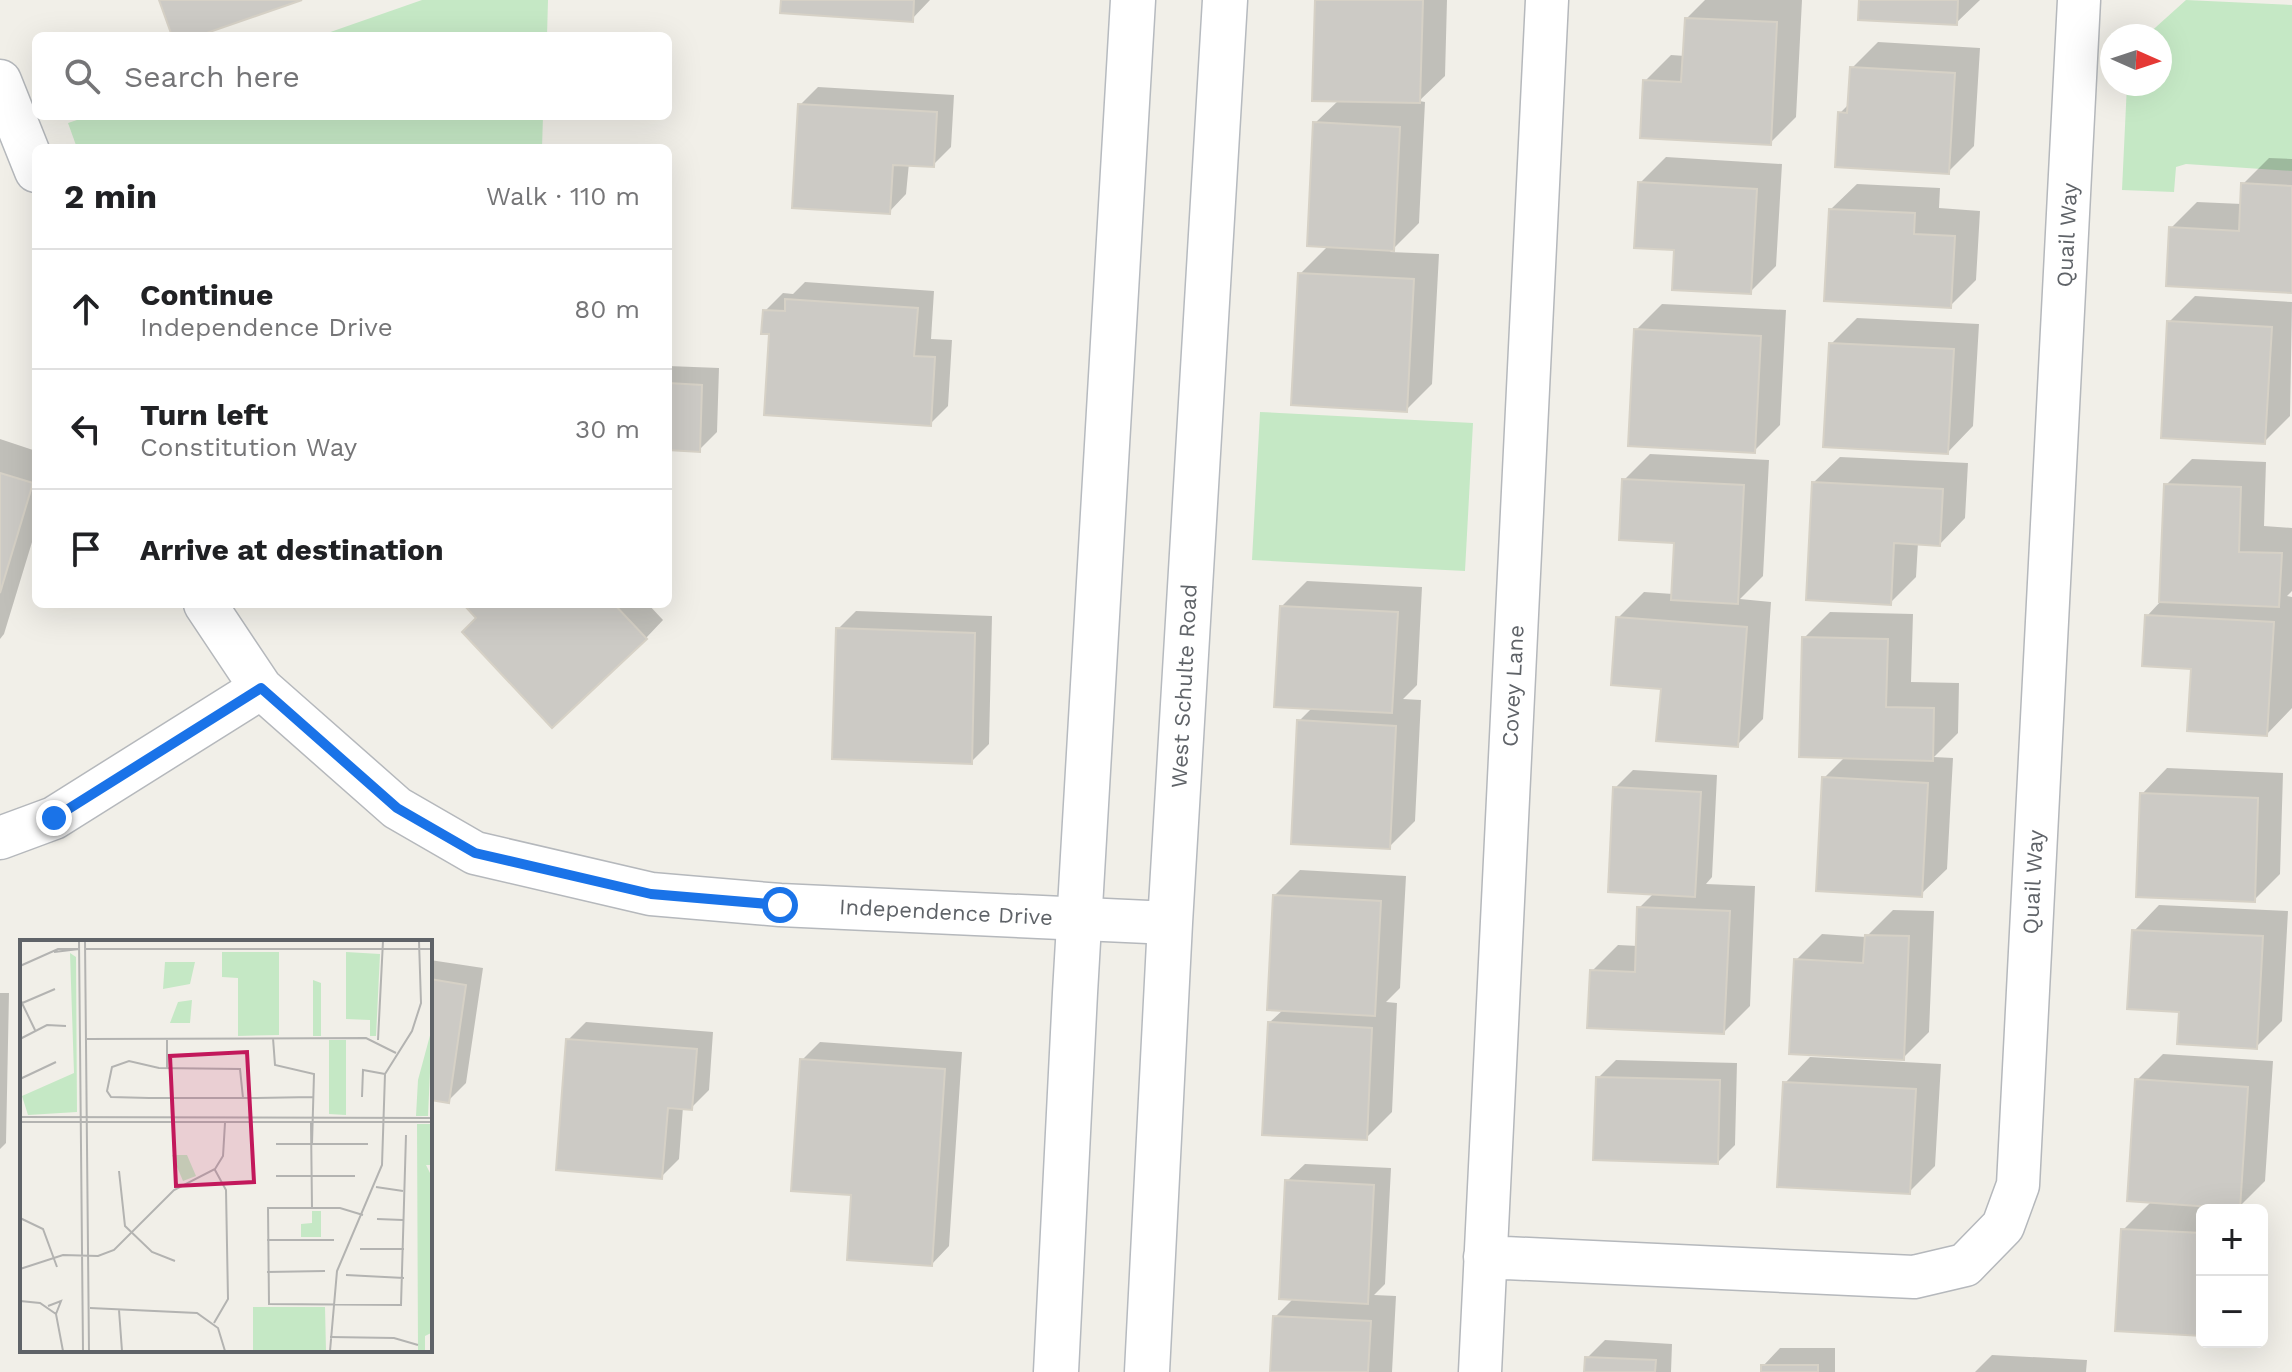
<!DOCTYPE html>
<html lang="en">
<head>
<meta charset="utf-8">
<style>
	:root { --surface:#fff; --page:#f2f2f2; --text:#202124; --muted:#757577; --line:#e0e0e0 }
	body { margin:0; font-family:"Work Sans",sans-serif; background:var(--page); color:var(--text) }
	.controls { position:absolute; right:24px; bottom:24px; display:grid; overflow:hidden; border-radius:12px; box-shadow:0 8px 32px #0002 }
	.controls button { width:72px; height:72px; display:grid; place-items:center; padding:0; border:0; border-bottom:2px solid var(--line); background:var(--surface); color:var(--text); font:40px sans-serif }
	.compass { position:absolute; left:2100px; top:24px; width:72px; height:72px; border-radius:50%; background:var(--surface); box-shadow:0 8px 32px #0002; rotate:93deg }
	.stop { position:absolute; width:24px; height:24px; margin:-18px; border:6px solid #1a73e8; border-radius:50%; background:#fff }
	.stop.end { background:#1a73e8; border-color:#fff; box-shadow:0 2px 8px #0008 }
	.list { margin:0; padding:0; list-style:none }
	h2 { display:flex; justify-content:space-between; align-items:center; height:104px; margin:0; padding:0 32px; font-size:34px }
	h2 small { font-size:26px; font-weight:400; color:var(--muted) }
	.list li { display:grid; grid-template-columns:52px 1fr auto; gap:24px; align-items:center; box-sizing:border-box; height:120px; padding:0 32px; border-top:2px solid var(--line) }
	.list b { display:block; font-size:30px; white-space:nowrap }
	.list p { margin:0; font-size:26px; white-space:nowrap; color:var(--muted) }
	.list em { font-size:26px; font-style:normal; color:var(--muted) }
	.icon { flex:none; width:44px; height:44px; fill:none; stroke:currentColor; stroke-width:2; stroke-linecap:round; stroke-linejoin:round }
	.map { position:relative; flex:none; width:2292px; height:1372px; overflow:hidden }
	.search { position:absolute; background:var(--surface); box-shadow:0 8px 32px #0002; left:32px; top:32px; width:640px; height:88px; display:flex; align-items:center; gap:20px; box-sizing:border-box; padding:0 28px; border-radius:12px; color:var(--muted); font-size:30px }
	.panel { position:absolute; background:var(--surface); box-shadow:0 8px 32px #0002; left:32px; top:144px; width:640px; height:464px; border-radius:12px }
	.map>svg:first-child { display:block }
	.green { fill:#c5e8c5 }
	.shadow { fill:#0003 }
	.building { fill:#cccac5; stroke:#d6d1c6; stroke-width:2 }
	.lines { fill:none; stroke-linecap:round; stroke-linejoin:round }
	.minor-casing { stroke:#b5b8bc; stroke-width:45 }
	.secondary-casing { stroke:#b6babf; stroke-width:47 }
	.minor { stroke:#fff; stroke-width:42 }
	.secondary { stroke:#fff; stroke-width:44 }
	.route { stroke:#1a73e8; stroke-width:10 }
	.labels { text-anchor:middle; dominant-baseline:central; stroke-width:7; stroke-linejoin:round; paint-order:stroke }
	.street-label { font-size:22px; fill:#5f6368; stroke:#fff }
	.inset-road { fill:none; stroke:#b3b3b1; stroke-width:2 }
	.view { fill:#c2185b; fill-opacity:0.15; stroke:#c2185b; stroke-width:4 }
	.inset-edge { fill:none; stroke:#5f6368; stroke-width:4 }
</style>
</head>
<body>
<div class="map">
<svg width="2292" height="1372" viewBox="0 0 2292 1372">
	<rect width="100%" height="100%" fill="#f1efe8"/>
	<path class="green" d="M 422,0 L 548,0 L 547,36 L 319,36 Z
		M 2186,0 L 2292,5 L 2292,171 L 2186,164 L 2176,167 L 2174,192 L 2122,190 L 2127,84 L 2160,84 L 2160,36 L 2146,36 Z
		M 89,116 L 543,116 L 542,148 L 77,148 L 68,123 Z
		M 1260,412 L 1473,423 L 1465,571 L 1252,560 Z"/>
	<path class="shadow" d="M 783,0 L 930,0 L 912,19 Z
		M 1317,0 L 1447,0 L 1445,76 L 1419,101 L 1425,102 L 1419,223 L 1390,252 L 1439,254 L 1432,384 L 1406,410 L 1300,274 L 1329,245 L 1315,123 L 1339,100 Z
		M 1705,0 L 1802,0 L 1796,117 L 1770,143 L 1645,81 L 1671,55 L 1685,56 L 1687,18 Z
		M 1861,0 L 1980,0 L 1956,23 Z
		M 1878,42 L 1980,48 L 1974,146 L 1948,172 L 1840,113 L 1850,103 L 1852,68 Z
		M 818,87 L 954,95 L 951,147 L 933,165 L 909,163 L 906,194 L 889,212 L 800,105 Z
		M 1666,157 L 1782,164 L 1776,266 L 1750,292 L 1676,248 L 1640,183 Z
		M 2269,158 L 2292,159 L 2292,291 L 2171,228 L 2197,202 L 2242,204 L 2243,184 Z
		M 1857,184 L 1940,188 L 1939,208 L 1980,211 L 1976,280 L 1950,306 L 1831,209 Z
		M 805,282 L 934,291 L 931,339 L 952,340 L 948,406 L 930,424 L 771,332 L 765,311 L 783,293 L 793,294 Z
		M 2195,296 L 2292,302 L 2290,416 L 2264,442 L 2169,322 Z
		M 1662,304 L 1786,310 L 1780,425 L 1754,451 L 1636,330 Z
		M 1857,318 L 1979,324 L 1973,426 L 1948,452 L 1831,344 Z
		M 668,366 L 719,368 L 717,432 L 699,450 L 668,448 Z
		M 0,439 L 36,451 L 36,529 L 4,634 L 0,639 Z
		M 1650,454 L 1769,460 L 1763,576 L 1740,599 L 1771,602 L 1763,719 L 1737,745 L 1663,687 L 1618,618 L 1644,592 L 1673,594 L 1676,541 L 1624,480 Z
		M 1840,457 L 1968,463 L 1965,518 L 1940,544 L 1918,542 L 1916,577 L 1890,603 L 1814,482 Z
		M 2192,459 L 2266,462 L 2264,526 L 2292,528 L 2292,591 L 2287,596 L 2292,597 L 2292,708 L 2267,734 L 2193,668 L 2147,616 L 2161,601 L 2166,485 Z
		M 1307,581 L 1422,587 L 1417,685 L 1403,699 L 1421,700 L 1415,821 L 1389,847 L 1299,721 L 1313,707 L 1282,606 Z
		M 466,604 L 648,604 L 663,620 L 646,638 L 479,618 Z
		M 856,611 L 992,616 L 989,744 L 971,762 L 838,629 Z
		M 1830,612 L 1913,614 L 1911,682 L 1959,683 L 1958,733 L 1934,757 L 1953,758 L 1947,869 L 1921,894 L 1824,778 L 1846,756 L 1804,638 Z
		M 2167,768 L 2283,773 L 2280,874 L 2254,900 L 2142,794 Z
		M 1633,770 L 1717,775 L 1712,877 L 1706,884 L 1755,886 L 1750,1006 L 1724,1032 L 1592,971 L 1618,945 L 1638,946 L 1639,908 L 1654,893 L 1615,788 Z
		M 1300,870 L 1406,876 L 1400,988 L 1386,1002 L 1397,1003 L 1392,1112 L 1366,1138 L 1269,1023 L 1284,1009 L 1274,896 Z
		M 2159,905 L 2288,911 L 2282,1021 L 2257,1046 L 2181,1010 L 2134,931 Z
		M 1893,910 L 1934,911 L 1929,1032 L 1903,1058 L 1796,960 L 1822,934 L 1866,937 Z
		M 430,960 L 483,968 L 466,1083 L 448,1101 L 430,1098 Z
		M 0,993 L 9,993 L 6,1143 L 0,1149 Z
		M 586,1022 L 713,1032 L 709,1090 L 691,1108 L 683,1107 L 679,1159 L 662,1176 L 568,1040 Z
		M 820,1042 L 962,1052 L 949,1246 L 932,1264 L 853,1193 L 802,1060 Z
		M 2163,1054 L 2273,1061 L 2265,1181 L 2237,1209 L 2258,1210 L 2202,1210 L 2202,1334 L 2123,1230 L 2152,1201 L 2137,1080 Z
		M 1810,1057 L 1941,1064 L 1935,1166 L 1909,1192 L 1785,1083 Z
		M 1616,1060 L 1737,1063 L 1735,1145 L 1718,1162 L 1598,1078 Z
		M 1305,1164 L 1391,1168 L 1385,1284 L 1374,1295 L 1396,1296 L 1392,1372 L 1272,1372 L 1275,1317 L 1294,1298 L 1287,1181 Z
		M 2262,1210 L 2266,1210 L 2262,1287 Z
		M 1605,1340 L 1672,1344 L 1671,1372 L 1586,1372 L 1587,1358 Z
		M 1780,1348 L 1835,1348 L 1835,1372 L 1763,1372 L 1763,1366 Z
		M 1992,1355 L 2087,1360 L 2086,1372 L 1975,1372 Z"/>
	<path class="building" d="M 159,0 L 302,0 L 198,36 L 172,36 Z
		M 781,0 L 914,0 L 913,22 L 780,13 Z
		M 1315,0 L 1423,0 L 1420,103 L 1312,101 Z
		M 1859,0 L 1958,0 L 1957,25 L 1858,20 Z
		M 1685,18 L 1777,22 L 1771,145 L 1640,138 L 1643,80 L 1681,82 Z
		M 1850,67 L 1955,73 L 1949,174 L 1835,167 L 1838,112 L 1847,113 Z
		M 798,104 L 937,112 L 934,167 L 893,165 L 890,214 L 792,208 Z
		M 1313,122 L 1400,127 L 1394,251 L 1307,246 Z
		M 1638,182 L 1757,189 L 1751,294 L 1672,290 L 1674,250 L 1634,248 Z
		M 2241,183 L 2292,186 L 2292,293 L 2166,286 L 2169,227 L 2239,231 Z
		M 1829,209 L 1915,213 L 1914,234 L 1955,236 L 1951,308 L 1824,301 Z
		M 1298,273 L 1414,279 L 1407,412 L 1291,405 Z
		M 785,299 L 918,308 L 914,356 L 935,357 L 931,426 L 764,415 L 769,334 L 761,334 L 763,310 L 785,311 Z
		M 2167,321 L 2272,327 L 2265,444 L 2161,438 Z
		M 1634,329 L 1761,336 L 1755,453 L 1628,446 Z
		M 1829,343 L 1954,349 L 1948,454 L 1823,447 Z
		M 668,383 L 702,385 L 700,452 L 668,450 Z
		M 0,473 L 33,483 L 0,593 Z
		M 1622,479 L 1744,485 L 1738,604 L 1671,600 L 1674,543 L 1619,540 Z
		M 1812,482 L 1943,489 L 1940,546 L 1894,543 L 1891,605 L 1806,600 Z
		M 2164,484 L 2241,487 L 2239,552 L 2282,553 L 2279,607 L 2159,602 Z
		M 463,604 L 614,604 L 647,639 L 552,728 L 462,632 L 476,618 Z
		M 1280,606 L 1398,612 L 1392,713 L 1274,707 Z
		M 2145,615 L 2274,622 L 2267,736 L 2187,731 L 2191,669 L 2142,666 Z
		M 1616,617 L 1747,627 L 1738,747 L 1656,741 L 1661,689 L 1611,685 Z
		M 836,628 L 975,633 L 972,764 L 832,759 Z
		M 1802,637 L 1888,639 L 1886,707 L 1934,708 L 1933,761 L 1799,757 Z
		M 1297,720 L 1396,726 L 1390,849 L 1291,844 Z
		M 1822,777 L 1928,783 L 1922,897 L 1816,891 Z
		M 1613,787 L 1701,792 L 1695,897 L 1608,892 Z
		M 2140,793 L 2258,798 L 2255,902 L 2136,897 Z
		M 1273,895 L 1381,901 L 1375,1016 L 1267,1010 Z
		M 1637,907 L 1730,911 L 1724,1034 L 1587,1028 L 1590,970 L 1635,972 Z
		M 2132,930 L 2263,936 L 2257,1049 L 2177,1044 L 2179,1012 L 2127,1009 Z
		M 1865,935 L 1909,936 L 1904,1060 L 1789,1054 L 1794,959 L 1863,963 Z
		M 430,979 L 466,985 L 449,1103 L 430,1100 Z
		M 1268,1022 L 1372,1028 L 1367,1140 L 1262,1135 Z
		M 566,1039 L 697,1049 L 692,1110 L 668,1108 L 662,1179 L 556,1170 Z
		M 800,1059 L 945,1069 L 932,1266 L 847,1260 L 851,1195 L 791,1191 Z
		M 1596,1077 L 1720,1080 L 1718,1164 L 1593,1160 Z
		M 2135,1079 L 2248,1087 L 2240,1209 L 2127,1201 Z
		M 1783,1082 L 1916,1089 L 1910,1194 L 1777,1187 Z
		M 1285,1180 L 1374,1185 L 1368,1304 L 1279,1299 Z
		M 2121,1229 L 2202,1233 L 2202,1336 L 2115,1331 Z
		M 1273,1316 L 1371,1321 L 1368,1372 L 1270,1372 Z
		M 1585,1357 L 1656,1360 L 1655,1372 L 1584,1372 Z
		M 1761,1365 L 1818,1365 L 1818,1372 L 1761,1372 Z"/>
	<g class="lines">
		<g class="minor-casing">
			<path id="minor" d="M 0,81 L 36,171
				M 205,604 L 261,688 L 397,808 L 475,853 L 651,894 L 780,905 L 1170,923
				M 0,838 L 54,818 L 261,688
				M 1485,1257 L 1914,1277 L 1965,1265 L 2003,1226 L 2018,1185 L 2079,0
				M 1480,1372 L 1547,0"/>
		</g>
		<g class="secondary-casing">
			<path id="secondary" d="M 1056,1372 L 1075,993 L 1133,0
				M 1147,1372 L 1170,923 L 1225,0"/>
		</g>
		<use href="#minor" class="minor"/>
		<use href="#secondary" class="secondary"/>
	</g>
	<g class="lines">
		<path class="route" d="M 54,818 L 261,688 L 397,808 L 475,853 L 651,894 L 780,905"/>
	</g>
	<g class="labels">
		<g class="street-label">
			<text transform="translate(2067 235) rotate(-87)">Quail Way</text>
			<text transform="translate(1184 686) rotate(-87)">West Schulte Road</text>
			<text transform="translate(1513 686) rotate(-87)">Covey Lane</text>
			<text transform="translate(2033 882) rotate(-87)">Quail Way</text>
			<text transform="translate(946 912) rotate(3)">Independence Drive</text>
		</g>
	</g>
	<g transform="translate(20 940)">
		<rect width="412" height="412" fill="#f1efe8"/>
		<path d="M 202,12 L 259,12 L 259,95 L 218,96 L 218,38 L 202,37 ZM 326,12 L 360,14 L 356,96 L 350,96 L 350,80 L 326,79 ZM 50,13 L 56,17 L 57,172 L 8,175 L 2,156 L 54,133 ZM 175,22 L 170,44 L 143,49 L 145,22 ZM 293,40 L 301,43 L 301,96 L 293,96 ZM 172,60 L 170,83 L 150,83 L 158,62 ZM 412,88 L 408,176 L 396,176 L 398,140 ZM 309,100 L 326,100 L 326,175 L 309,174 ZM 397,184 L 410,184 L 410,225 L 406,225 L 410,233 L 411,393 L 405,396 L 405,411 L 398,411 ZM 152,215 L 167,215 L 176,236 L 163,241 ZM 292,271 L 301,271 L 301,297 L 281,297 L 281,284 L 292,283 ZM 233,367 L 305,367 L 306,411 L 233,411 Z" fill="#c5e8c5"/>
		<path class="inset-road" d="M 59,1 L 63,411M 65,1 L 69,411M 66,9 L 412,9M 34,12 L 59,9M 0,26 L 38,9 L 58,9M 0,59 L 15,90M 0,64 L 35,49M 147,98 L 147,128M 253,98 L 255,125 L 294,134 L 292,204M 0,99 L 27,85 L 46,86M 67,99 L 346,98 L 376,113M 358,100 L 363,1M 0,139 L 36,122M 342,157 L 343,130 L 365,134M 223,158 L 220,129 L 139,128 L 109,121 L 92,127 L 87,151 L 91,157 L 129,158 L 236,158 L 293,157M 0,177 L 412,178M 0,182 L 412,182M 291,183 L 292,268M 256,204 L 348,204M 99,231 L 105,286 L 132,312 L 155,321M 256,236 L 335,236M 356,247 L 383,251M 343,275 L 320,268 L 248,268 L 249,364 L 381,365 L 386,195M 0,278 L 23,289 L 37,327M 357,279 L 383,280M 247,300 L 314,300M 340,309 L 384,309M 0,329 L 43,315 L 78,316 L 94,310 L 154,250 L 195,229 L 203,216 L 205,183M 247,332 L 305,331M 326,335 L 384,338M 0,361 L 20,363 L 36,374 L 43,411M 28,366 L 41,361 L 36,374M 70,368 L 177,373 L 198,388 L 205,411M 99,370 L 102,411M 194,383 L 208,359 L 206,250 L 195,230M 310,397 L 374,398 L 398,405M 310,411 L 317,331 L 362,225 L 365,134 L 392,91 L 401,63 L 399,1"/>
		<path class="view" d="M 227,112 L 234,242 L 156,246 L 150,116 Z"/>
		<rect width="412" height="412" class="inset-edge"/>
	</g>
</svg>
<div class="controls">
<button>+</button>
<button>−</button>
</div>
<svg class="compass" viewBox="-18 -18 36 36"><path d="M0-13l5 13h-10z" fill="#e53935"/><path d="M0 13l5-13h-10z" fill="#757577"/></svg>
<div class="stop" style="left:780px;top:905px"></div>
<div class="stop end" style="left:54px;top:818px"></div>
<div class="search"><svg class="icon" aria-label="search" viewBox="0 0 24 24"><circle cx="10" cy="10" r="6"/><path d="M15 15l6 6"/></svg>Search here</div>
<section class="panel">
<h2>2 min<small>Walk · 110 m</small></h2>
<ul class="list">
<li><svg class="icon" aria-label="ahead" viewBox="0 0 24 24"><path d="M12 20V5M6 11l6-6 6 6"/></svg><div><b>Continue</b><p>Independence Drive</p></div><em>80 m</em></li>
<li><svg class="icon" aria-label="left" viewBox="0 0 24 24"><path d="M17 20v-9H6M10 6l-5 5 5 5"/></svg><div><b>Turn left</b><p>Constitution Way</p></div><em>30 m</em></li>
<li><svg class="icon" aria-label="arrive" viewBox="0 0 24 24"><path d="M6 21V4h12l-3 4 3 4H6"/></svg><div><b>Arrive at destination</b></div></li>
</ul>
</section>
</div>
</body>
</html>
